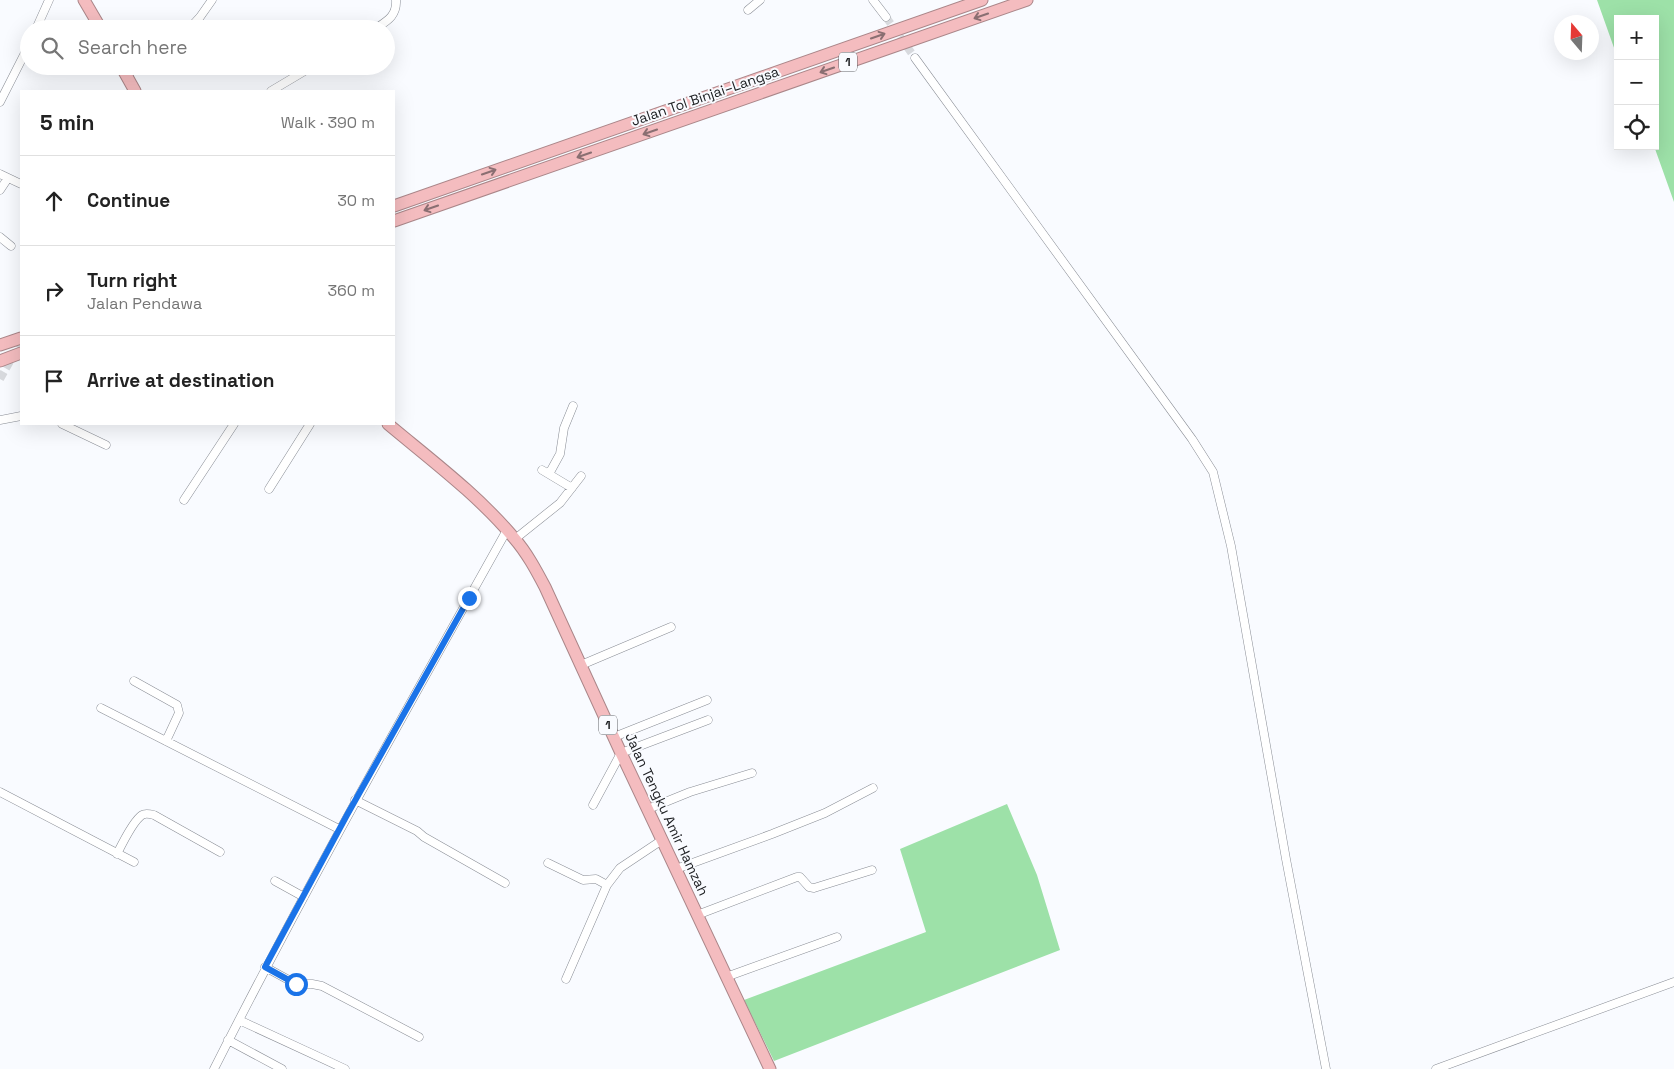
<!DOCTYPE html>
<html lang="en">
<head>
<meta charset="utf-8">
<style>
	:root { --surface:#fff; --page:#f2f2f2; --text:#222; --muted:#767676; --line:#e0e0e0 }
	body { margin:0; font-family:"Space Grotesk",sans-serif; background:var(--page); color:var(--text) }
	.controls { position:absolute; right:15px; top:15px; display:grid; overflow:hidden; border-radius:0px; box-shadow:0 5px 20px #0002 }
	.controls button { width:45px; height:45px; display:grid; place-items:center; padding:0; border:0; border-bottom:1px solid var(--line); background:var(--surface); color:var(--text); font:25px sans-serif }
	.compass { position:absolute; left:1554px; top:15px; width:45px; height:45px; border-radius:50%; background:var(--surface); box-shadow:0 5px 20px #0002; rotate:341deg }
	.stop { position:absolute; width:15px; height:15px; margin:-11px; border:4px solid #1a73e8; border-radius:50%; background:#fff }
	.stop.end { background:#1a73e8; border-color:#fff; box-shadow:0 1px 5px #0008 }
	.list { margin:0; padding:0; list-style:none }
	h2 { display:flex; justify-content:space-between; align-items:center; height:65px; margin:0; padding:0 20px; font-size:21px }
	h2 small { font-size:16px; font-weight:400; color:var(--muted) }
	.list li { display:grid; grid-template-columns:32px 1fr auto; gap:15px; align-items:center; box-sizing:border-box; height:90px; padding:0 20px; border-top:1px solid var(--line) }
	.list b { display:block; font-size:19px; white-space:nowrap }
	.list p { margin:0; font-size:16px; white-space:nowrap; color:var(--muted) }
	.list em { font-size:16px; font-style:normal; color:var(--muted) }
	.icon { flex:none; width:28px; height:28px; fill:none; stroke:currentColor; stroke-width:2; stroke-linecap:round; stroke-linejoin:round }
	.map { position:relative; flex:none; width:1674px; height:1069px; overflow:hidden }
	.search { position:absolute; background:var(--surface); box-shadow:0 5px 20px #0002; left:20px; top:20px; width:375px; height:55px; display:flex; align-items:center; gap:12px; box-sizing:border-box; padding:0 18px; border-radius:28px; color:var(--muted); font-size:19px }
	.panel { position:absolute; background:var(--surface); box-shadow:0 5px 20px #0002; left:20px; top:90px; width:375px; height:335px; border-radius:0px }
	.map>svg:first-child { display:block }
	.green { fill:#9de1a8 }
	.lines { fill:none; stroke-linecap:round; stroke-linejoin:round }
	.minor-tunnel { stroke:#d8dade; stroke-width:8; stroke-dasharray:8 4; stroke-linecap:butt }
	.minor-casing { stroke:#898d95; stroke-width:9 }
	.highway-casing { stroke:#aa8689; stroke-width:13 }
	.minor { stroke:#fff; stroke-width:8 }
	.highway { stroke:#f4bcbf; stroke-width:11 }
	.oneway { stroke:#8a6f72 }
	.route { stroke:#1a73e8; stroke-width:6 }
	.labels { text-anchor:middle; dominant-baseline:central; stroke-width:4; stroke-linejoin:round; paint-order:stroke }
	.shield { fill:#f9fbff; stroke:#616366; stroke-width:1 }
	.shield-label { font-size:12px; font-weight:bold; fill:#202225 }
	.street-label { font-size:14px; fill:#202225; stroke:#f9fbff }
</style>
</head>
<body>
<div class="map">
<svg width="1674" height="1069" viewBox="0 0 1674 1069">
	<rect width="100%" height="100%" fill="#f9fbff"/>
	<path class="green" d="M 1597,0 L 1674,0 L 1674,202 L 1654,146 L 1655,146 L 1655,19 L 1618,19 L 1618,59 Z
		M 1007,804 L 1037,875 L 1060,950 L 774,1061 L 744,1000 L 926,932 L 900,849 Z"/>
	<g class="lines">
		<path class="minor-tunnel" d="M 886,17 L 915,58
			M 0,379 L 21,342"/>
		<g class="minor-casing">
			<path id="minor" d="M 873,0 L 886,17
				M 748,10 L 760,0
				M 36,29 L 49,0
				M 189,29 L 200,17 L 212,0
				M 375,29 C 387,21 397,16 396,0
				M 915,58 L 1192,439 L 1213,472 L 1231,546 L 1286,859 L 1326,1069
				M 126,75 L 139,66
				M 271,91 L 313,66
				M 0,102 L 29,45
				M 0,174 L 21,184
				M 0,190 L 8,178
				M 0,237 L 11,246
				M 0,420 L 21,416
				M 62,424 L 106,445
				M 542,470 L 572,488
				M 549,474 L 560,454 L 564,428 L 573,406
				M 269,489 L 310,424
				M 184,500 L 234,424
				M 515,539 L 560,503 L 581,476
				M 581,665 L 671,627
				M 134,681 L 177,705 L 179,713 L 166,741
				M 101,708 L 339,829
				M 614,737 L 707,700
				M 0,792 L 134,862
				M 355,800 L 417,831 L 424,837 L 505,883
				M 593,805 L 621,753 L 708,720
				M 648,809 L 690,792 L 752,773
				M 117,854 C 122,844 133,821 142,815 C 145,813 150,814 154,815 L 220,852
				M 548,863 L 583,880 L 596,879 L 607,885
				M 676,869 L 772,834 L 825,813 L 873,788
				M 275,881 L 304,897
				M 697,915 L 797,877 L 800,877 L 809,887 L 814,888 L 872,870
				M 265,967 L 296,984 L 312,984 L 322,986 L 419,1037
				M 726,977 L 837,937
				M 566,979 L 607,885 L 620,868 L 662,840
				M 239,1020 L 345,1069
				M 228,1040 L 282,1069
				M 214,1069 C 306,887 407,709 507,530
				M 1436,1069 L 1674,982"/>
		</g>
		<g class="highway-casing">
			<path id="highway" d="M 84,0 L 101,29
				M 121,66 L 135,91
				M 394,206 L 982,0
				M 394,221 L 1027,0
				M 0,345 L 21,338
				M 0,361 L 21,353
				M 388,424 C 431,460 478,495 514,538 C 527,553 536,570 545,587 L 621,753 L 770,1069"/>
		</g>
		<use href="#minor" class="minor"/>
		<use href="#highway" class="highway"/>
	</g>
	<defs><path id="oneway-shaft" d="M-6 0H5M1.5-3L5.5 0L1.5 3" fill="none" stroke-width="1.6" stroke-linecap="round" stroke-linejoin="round" transform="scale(1.25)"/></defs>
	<g class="oneway">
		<use href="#oneway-shaft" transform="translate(981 16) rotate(161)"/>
		<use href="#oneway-shaft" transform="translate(878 36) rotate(-19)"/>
		<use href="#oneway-shaft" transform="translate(827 70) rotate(161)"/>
		<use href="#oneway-shaft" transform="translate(650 132) rotate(161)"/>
		<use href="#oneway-shaft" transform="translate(584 155) rotate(161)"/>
		<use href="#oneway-shaft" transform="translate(489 172) rotate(-19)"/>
		<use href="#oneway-shaft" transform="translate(431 208) rotate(161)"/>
	</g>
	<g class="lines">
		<path class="route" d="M 296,984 L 265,967 L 347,815 L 469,598"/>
	</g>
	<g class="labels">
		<g class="shield">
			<rect x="839" y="52.5" width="18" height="19" rx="4"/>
			<rect x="599" y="715.5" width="18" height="19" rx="4"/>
		</g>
		<g class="shield-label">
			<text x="848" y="62">1</text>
			<text x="608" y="725">1</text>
		</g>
		<g class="street-label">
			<text transform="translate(705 96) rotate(-19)">Jalan Tol Binjai–Langsa</text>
			<text transform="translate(667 814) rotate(65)">Jalan Tengku Amir Hamzah</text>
		</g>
	</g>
</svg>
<div class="controls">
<button>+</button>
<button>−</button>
<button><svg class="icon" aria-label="locate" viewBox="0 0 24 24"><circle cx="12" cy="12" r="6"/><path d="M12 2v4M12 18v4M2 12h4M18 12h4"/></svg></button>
</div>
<svg class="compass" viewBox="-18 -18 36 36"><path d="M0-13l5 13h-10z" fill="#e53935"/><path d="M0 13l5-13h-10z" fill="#767676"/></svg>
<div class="stop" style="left:296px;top:984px"></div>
<div class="stop end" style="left:469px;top:598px"></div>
<div class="search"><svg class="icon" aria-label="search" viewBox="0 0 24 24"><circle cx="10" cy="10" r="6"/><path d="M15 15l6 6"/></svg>Search here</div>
<section class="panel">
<h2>5 min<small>Walk · 390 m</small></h2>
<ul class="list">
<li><svg class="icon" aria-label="ahead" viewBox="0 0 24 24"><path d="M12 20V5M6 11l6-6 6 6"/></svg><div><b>Continue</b></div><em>30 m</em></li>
<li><svg class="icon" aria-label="right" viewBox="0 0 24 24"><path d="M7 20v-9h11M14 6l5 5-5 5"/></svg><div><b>Turn right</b><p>Jalan Pendawa</p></div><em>360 m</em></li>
<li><svg class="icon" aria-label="arrive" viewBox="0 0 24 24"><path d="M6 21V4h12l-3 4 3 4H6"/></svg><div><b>Arrive at destination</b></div></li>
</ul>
</section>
</div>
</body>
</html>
